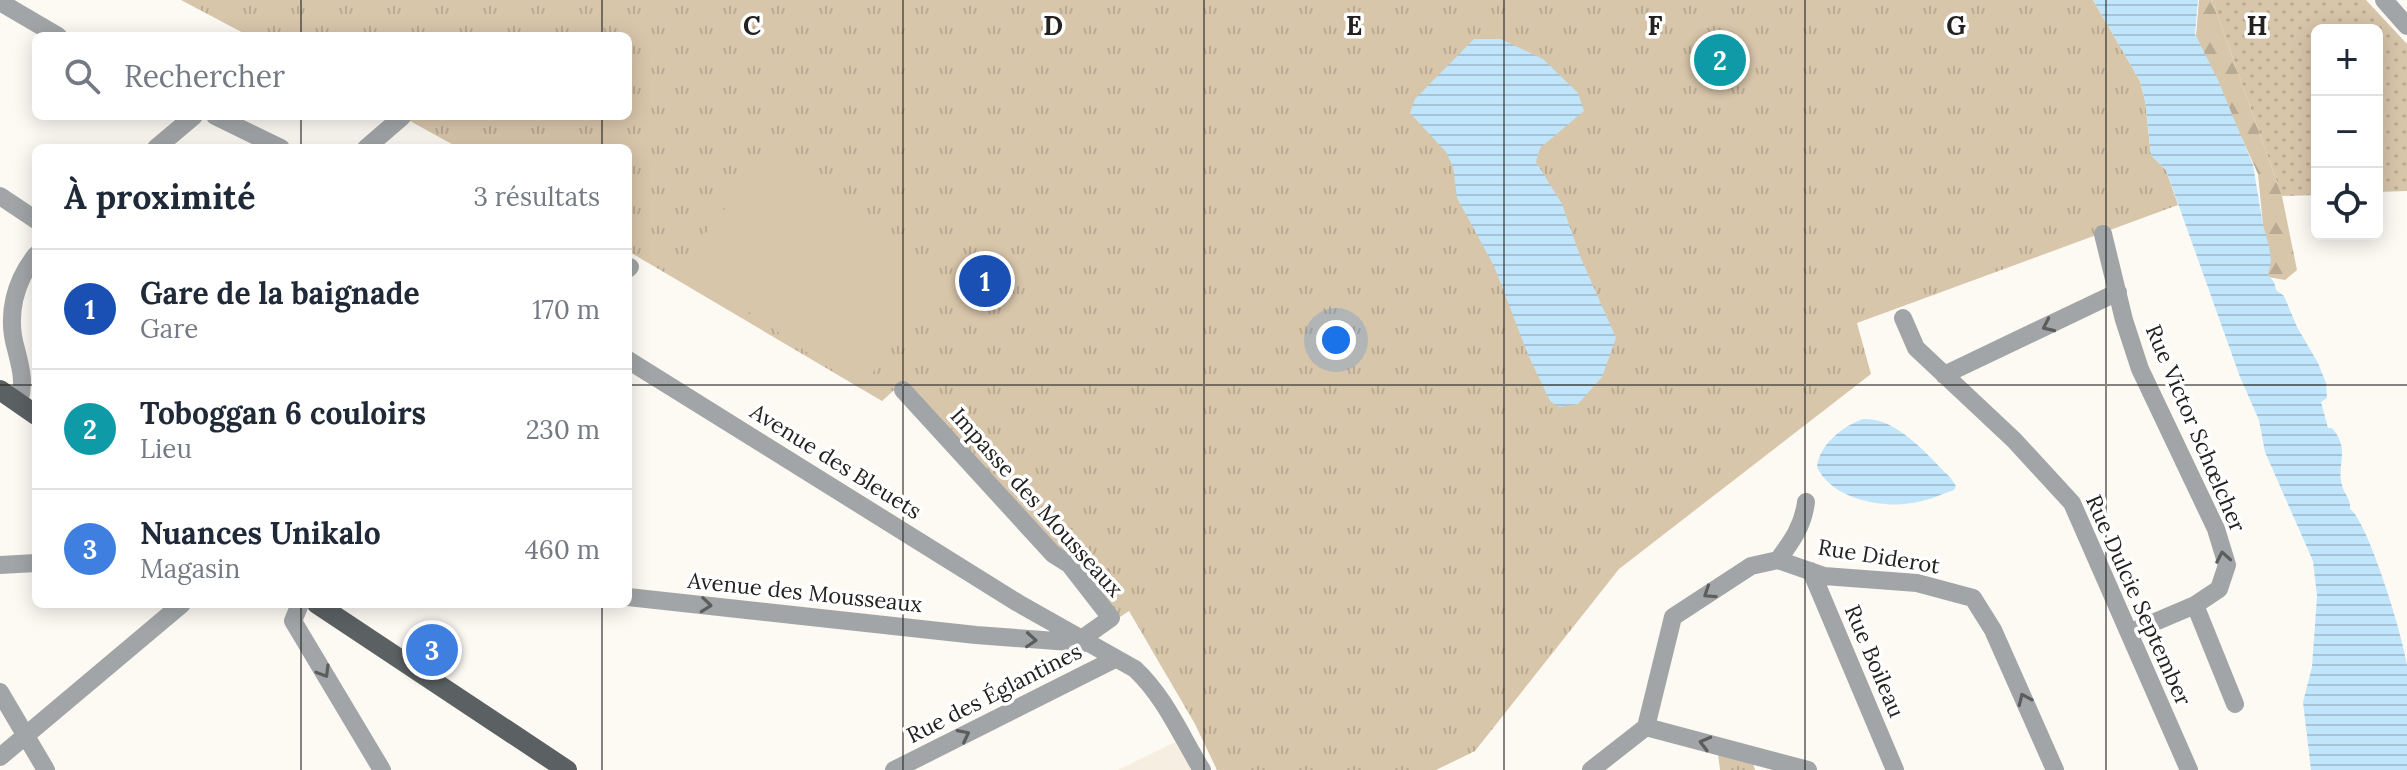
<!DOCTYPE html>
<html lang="fr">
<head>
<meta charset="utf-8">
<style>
	:root { --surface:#fff; --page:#f6f6f7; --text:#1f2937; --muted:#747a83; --line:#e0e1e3; --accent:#306682 }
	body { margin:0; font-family:Lora,serif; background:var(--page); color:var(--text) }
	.controls { position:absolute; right:24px; top:24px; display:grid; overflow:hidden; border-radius:12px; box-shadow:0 4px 20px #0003 }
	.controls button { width:72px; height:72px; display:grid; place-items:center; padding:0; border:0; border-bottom:2px solid var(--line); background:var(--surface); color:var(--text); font:40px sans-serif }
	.you { position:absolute; left:1336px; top:340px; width:28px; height:28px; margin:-20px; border:6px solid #fff; border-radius:50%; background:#1a73e8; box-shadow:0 0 0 12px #1a73e833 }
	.badge { display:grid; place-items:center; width:52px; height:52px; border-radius:50%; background:var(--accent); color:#fff; font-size:26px; font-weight:700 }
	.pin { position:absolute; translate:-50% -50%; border:4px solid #fff; box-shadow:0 2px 8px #0006 }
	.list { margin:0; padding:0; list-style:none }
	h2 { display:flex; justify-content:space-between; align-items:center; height:104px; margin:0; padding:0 32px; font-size:34px }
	h2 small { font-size:26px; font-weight:400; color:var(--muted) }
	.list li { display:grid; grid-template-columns:52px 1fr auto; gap:24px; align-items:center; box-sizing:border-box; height:120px; padding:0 32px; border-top:2px solid var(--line) }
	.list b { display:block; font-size:30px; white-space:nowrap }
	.list p { margin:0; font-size:26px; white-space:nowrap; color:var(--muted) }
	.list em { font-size:26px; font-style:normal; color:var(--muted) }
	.icon { flex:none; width:44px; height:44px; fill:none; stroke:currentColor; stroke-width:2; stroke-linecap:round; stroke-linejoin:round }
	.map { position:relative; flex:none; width:2407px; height:770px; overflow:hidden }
	.search { position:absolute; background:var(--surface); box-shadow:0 4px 20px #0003; left:32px; top:32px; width:600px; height:88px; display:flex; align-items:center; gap:20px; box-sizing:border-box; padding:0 28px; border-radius:12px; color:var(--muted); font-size:30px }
	.panel { position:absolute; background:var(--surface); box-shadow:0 4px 20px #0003; left:32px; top:144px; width:600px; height:464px; border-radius:12px }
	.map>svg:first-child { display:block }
	.built { fill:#f6eee1 }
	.grass { fill:url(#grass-dots) }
	.forest { fill:url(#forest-firs) }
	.park { fill:url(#park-tufts) }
	.pitch { fill:#d8c6ab }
	.water { fill:url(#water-rules) }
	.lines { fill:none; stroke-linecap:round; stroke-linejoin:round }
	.minor { stroke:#a2a5a7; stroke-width:18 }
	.major { stroke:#5b6063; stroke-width:20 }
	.oneway { stroke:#5c5d5d }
	.grid { fill:none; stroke:#232220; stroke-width:2; stroke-opacity:0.55 }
	.labels { text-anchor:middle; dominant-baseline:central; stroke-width:7; stroke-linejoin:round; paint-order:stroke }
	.street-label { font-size:22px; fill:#232220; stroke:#fff }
	.grid-label { font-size:26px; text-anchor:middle; font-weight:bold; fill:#232220; stroke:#fff; stroke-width:7; stroke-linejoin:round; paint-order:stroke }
</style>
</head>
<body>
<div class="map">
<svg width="2407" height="770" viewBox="0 0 2407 770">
	<defs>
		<pattern id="grass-dots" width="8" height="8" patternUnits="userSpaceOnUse" patternTransform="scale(2)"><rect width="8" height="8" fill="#d8c6ab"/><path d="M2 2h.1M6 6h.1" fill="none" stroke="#b9aa93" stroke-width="1.8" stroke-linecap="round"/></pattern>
		<pattern id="forest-firs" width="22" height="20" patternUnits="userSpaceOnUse" patternTransform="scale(2)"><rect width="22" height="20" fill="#d8c6ab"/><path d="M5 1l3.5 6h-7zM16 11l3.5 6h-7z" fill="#b9aa93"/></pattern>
		<pattern id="park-tufts" width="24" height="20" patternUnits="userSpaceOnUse" patternTransform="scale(2)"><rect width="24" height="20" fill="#d8c6ab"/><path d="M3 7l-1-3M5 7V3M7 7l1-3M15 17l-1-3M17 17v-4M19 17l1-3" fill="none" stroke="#b9aa93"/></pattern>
		<pattern id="water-rules" width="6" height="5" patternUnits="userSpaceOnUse" patternTransform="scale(2)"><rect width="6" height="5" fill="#c1e5fa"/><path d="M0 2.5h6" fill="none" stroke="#a6c4d6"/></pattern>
	</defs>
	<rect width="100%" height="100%" fill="#fdf9f3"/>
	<path class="built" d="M 1175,742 L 1191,770 L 1118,770 Z"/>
	<path class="grass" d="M 2212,0 L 2366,0 L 2407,44 L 2407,191 L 2377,192 L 2377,30 L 2317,30 L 2317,195 L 2282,196 Z"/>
	<path class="forest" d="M 2199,0 L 2212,0 L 2282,196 L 2297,270 L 2285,280 L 2268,277 L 2258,174 L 2196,36 Z"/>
	<path class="park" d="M 181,0 L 2093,0 L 2140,81 L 2145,101 L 2151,155 L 2166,170 L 2178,205 L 1857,323 L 1871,374 L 1619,569 L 1475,751 L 1436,770 L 1217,770 L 1195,724 L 1129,611 L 1117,619 L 903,382 L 882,401 L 628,251 L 628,148 L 459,148 L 401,116 L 628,116 L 628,36 L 249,36 Z
		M 1718,754 L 1753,763 L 1755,770 L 1720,770 Z"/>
	<path class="pitch" d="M 773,148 L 847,206 L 938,282 L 861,389 L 680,265 Z"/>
	<path class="water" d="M 2093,0 L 2198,0 L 2195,34 L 2218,80 L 2253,165 L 2263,225 L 2269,246 L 2271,261 L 2268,275 L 2274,282 L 2276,290 L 2284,296 L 2297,327 L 2318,363 L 2326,383 L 2327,398 L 2321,402 L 2328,428 L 2332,428 C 2351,450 2336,465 2342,485 C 2344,495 2351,498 2350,509 C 2368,521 2404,640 2407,665 C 2407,699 2407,735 2407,770 L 2311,770 L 2303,702 L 2312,667 L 2317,596 L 2313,561 L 2265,452 L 2259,420 L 2240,377 L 2166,170 L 2151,155 L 2145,101 L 2140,81 Z
		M 1474,39 L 1501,39 L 1543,59 L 1578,93 L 1584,111 L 1540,148 L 1536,162 L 1562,204 L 1580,256 L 1616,338 L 1602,377 L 1578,404 L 1559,407 L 1550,401 L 1529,357 L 1494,266 L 1457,198 L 1453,167 L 1446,152 L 1410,113 L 1415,99 Z
		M 1863,419 C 1897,417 1927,455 1950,477 L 1956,486 L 1954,490 C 1940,495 1927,501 1912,503 C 1880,508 1832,499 1817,467 C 1819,445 1843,426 1863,419 Z"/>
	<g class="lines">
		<path class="minor" d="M 2384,0 L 2407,26
			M 0,2 L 58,36
			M 215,116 L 281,148
			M 156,148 L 194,116
			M 366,148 L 402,117
			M 0,196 L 36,220
			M 2103,234 L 2124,320 L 2140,369 L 2216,529 L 2227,565 L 2219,589 L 2195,605 L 2129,633
			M 628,269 L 630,267
			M 1903,318 L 1916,348 L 2014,440 L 2072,503 L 2189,770
			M 628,360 L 1018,603 L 1135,669 C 1165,697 1181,736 1202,770
			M 1944,375 L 2118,292
			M 903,390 L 1053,554 L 1069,564 L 1111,618 L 1080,640
			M 19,403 C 25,382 21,369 16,349 C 6,315 15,281 36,255
			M 1778,560 L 1824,576 L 1917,583 L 1973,598 L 1993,630 L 2055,770
			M 0,565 L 36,563
			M 1811,571 L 1895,770
			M 628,597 L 976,635 L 1083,643
			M 300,604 L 293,621 L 382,770
			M 2195,605 L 2235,704
			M 0,692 L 46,770
			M 1646,727 L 1808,770
			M 0,757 L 182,604
			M 894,770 L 1115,659
			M 1591,770 L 1646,727 L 1673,617 L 1751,566 L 1778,560 C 1792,541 1803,526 1806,502"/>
		<path class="major" d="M 0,390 L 36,415
			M 317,604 L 567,770"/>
	</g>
	<defs><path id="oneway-chevron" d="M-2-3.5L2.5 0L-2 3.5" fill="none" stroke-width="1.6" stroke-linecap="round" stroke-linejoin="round" transform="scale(2)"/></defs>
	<g class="oneway">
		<use href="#oneway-chevron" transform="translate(2048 326) rotate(155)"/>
		<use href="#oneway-chevron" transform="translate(2223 557) rotate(-100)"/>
		<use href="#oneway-chevron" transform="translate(1709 593) rotate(147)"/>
		<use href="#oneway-chevron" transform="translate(706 605) rotate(6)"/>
		<use href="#oneway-chevron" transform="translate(1031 640) rotate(4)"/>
		<use href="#oneway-chevron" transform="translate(324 672) rotate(59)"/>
		<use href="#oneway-chevron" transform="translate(2024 699) rotate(-114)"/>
		<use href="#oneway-chevron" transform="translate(964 735) rotate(-27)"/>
		<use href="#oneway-chevron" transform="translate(1705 743) rotate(-165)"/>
	</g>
	<path class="grid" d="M 301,0 L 301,36M 602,0 L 602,36M 903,0 L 903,770M 1204,0 L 1204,770M 1504,0 L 1504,770M 1805,0 L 1805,770M 2106,0 L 2106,770M 301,116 L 301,148M 602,116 L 602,148M 0,385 L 36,385M 628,385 L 2407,385M 301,604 L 301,770M 602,604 L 602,770"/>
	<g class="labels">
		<g class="street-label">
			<text transform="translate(2196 428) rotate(67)">Rue Victor Schœlcher</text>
			<text transform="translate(836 461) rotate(32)">Avenue des Bleuets</text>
			<text transform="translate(1037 502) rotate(48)">Impasse des Mousseaux</text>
			<text transform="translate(1879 556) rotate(9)">Rue Diderot</text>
			<text transform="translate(805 592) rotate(6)">Avenue des Mousseaux</text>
			<text transform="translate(2139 600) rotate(66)">Rue Dulcie September</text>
			<text transform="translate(1875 661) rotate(67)">Rue Boileau</text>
			<text transform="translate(994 693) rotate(-27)">Rue des Églantines</text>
		</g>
	</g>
	<g class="grid-label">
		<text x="752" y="35">C</text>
		<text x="1053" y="35">D</text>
		<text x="1354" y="35">E</text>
		<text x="1655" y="35">F</text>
		<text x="1956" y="35">G</text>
		<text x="2257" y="35">H</text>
	</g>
</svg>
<div class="controls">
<button>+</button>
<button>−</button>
<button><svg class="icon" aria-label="locate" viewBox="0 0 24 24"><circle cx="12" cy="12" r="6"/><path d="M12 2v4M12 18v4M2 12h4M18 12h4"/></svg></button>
</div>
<div class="you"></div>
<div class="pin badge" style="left:985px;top:281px;background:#1a4fb4">1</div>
<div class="pin badge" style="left:1720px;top:60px;background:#0f9aa8">2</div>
<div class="pin badge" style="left:432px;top:650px;background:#3f7fe0">3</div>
<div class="search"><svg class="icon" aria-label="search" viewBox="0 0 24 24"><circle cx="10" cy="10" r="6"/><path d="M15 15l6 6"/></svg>Rechercher</div>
<section class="panel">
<h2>À proximité<small>3 résultats</small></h2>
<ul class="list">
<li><span class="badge" style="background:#1a4fb4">1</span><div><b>Gare de la baignade</b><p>Gare</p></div><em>170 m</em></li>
<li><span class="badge" style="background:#0f9aa8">2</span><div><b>Toboggan 6 couloirs</b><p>Lieu</p></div><em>230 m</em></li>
<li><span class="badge" style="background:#3f7fe0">3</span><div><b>Nuances Unikalo</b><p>Magasin</p></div><em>460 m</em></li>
</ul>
</section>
</div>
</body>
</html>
